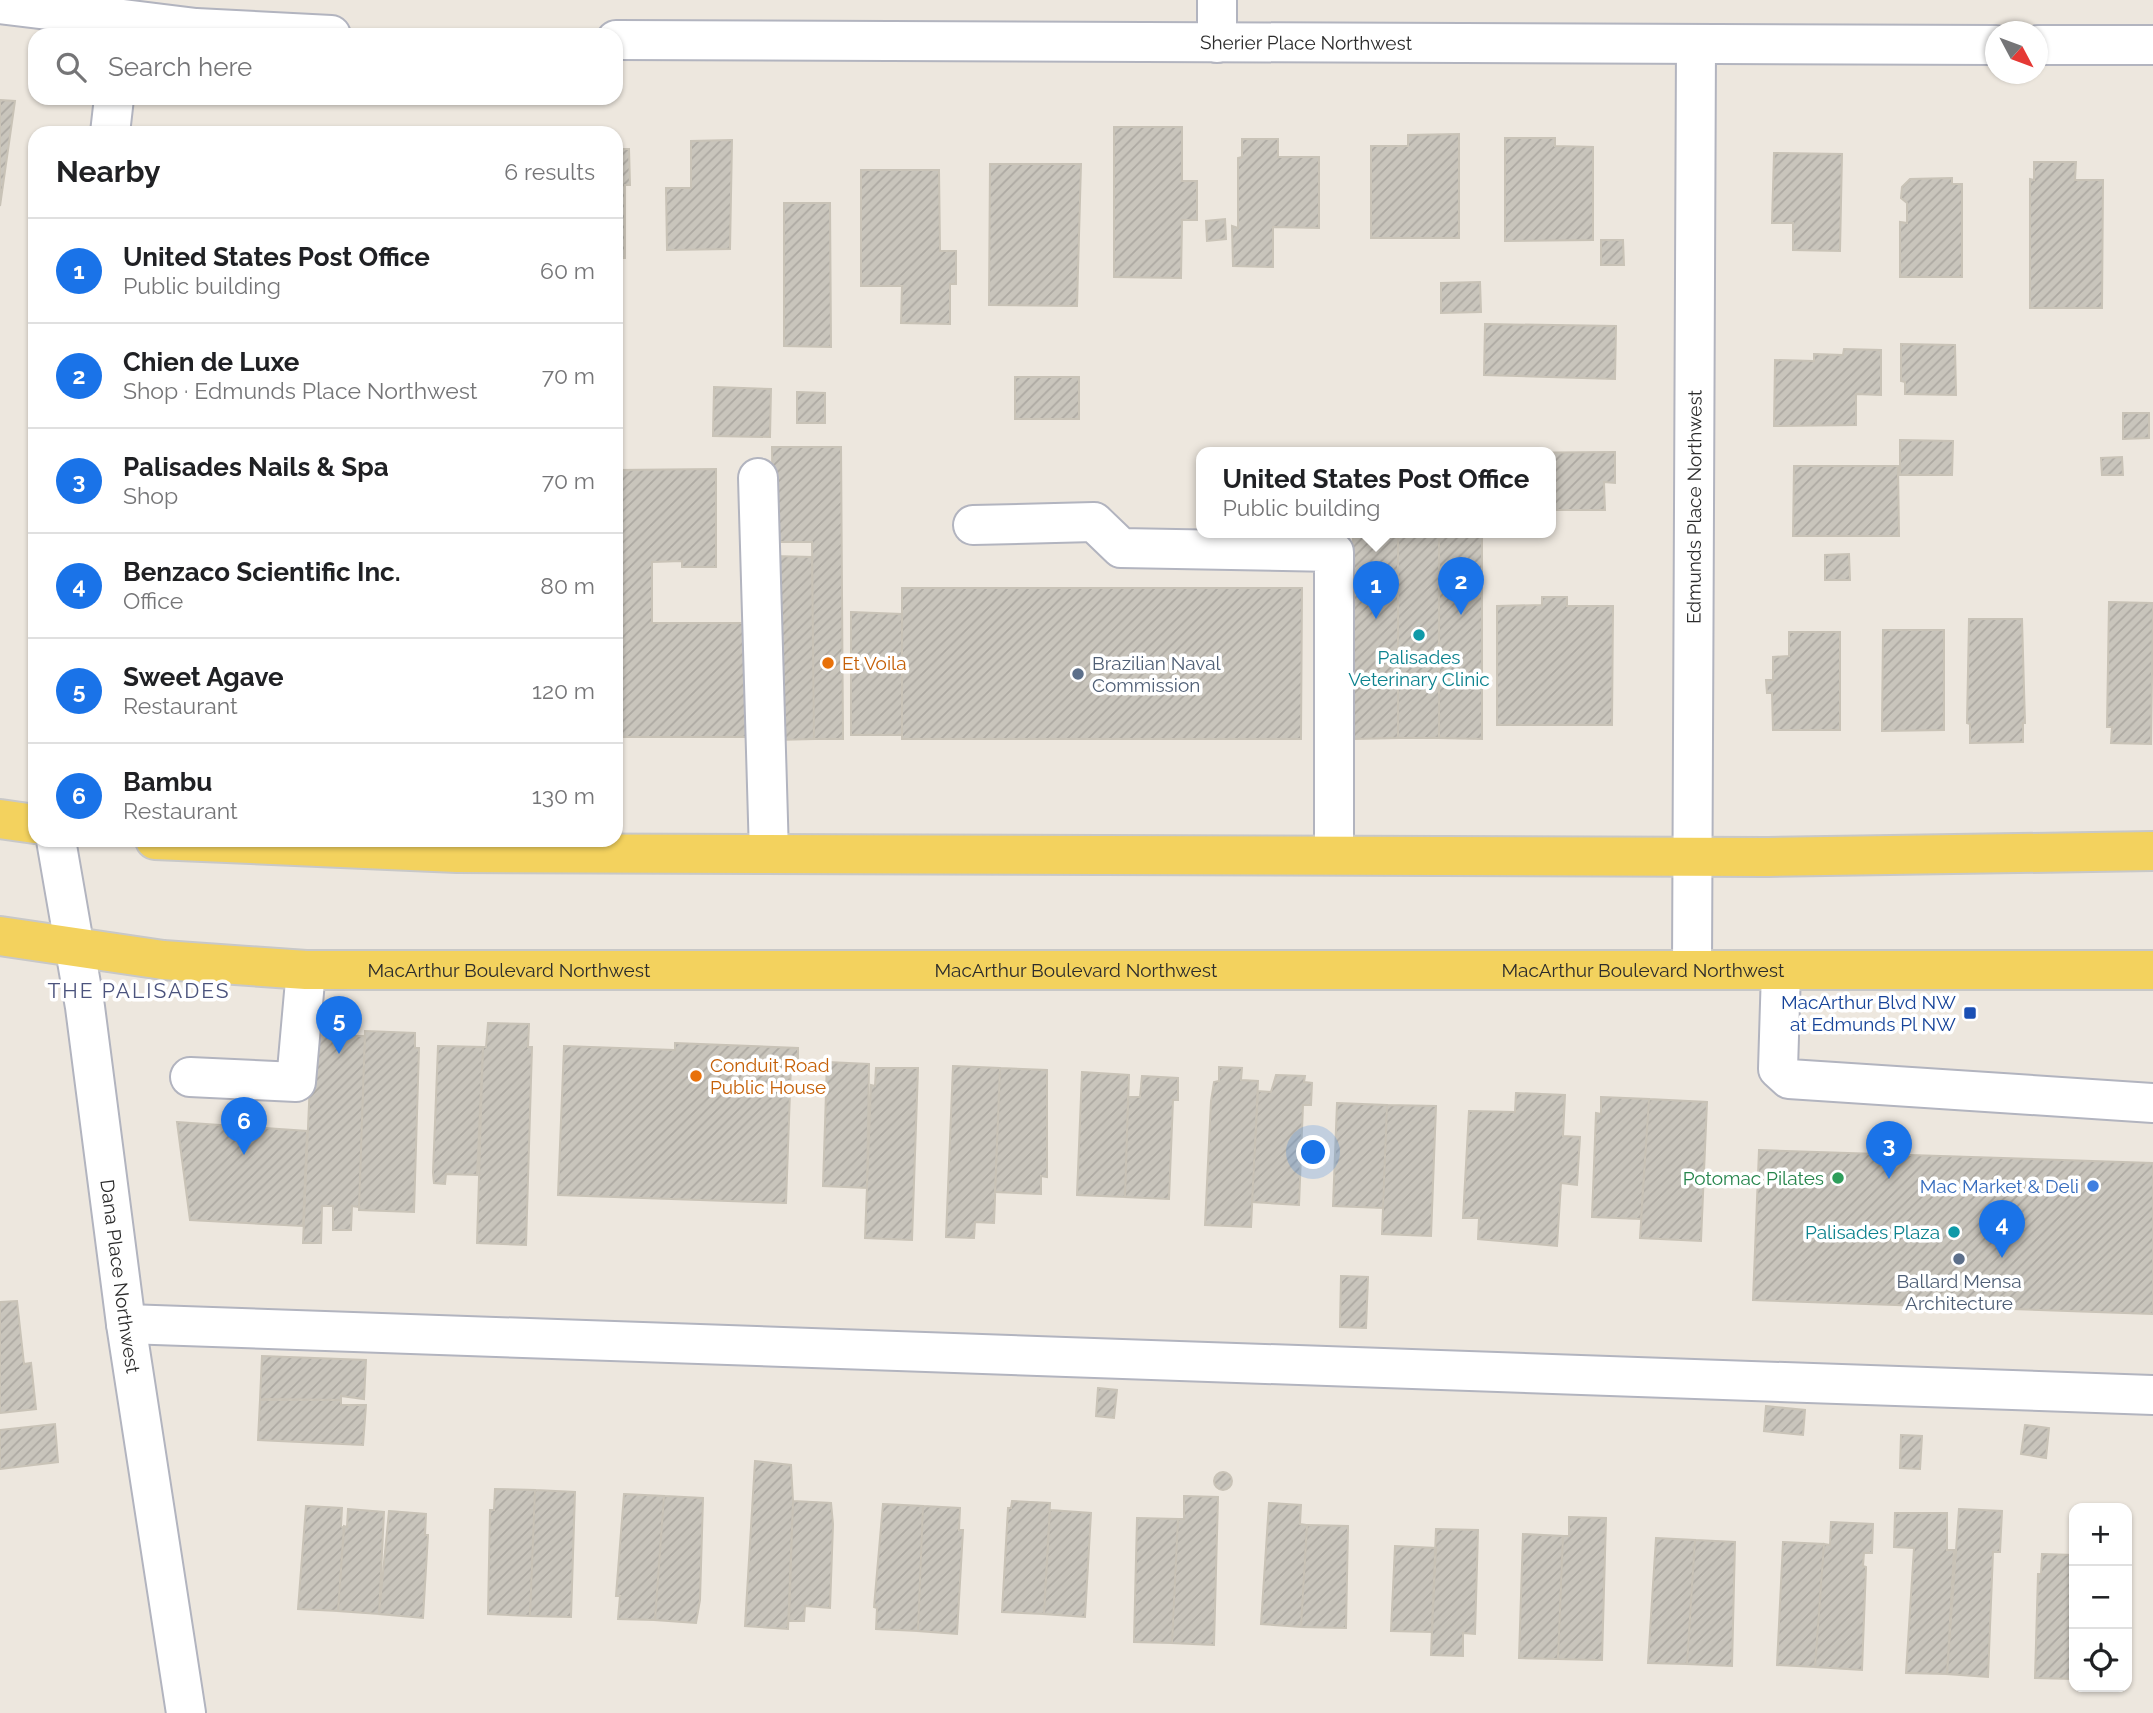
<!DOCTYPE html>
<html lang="en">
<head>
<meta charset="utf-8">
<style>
	:root { --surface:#fff; --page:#f2f2f2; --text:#202124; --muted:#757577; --line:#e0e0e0; --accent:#1a73e8 }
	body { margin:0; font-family:Raleway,sans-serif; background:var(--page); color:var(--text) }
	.controls { position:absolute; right:21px; bottom:21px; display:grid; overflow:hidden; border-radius:14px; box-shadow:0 2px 5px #0004 }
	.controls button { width:63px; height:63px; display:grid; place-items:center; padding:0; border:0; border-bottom:2px solid var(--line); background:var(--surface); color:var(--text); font:35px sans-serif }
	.compass { position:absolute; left:1985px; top:21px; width:63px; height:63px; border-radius:50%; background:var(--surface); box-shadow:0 2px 5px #0004; rotate:131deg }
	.you { position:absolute; left:1314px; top:1153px; width:24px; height:24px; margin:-18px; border:5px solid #fff; border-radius:50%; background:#1a73e8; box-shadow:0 0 0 10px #1a73e833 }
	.badge { display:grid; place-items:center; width:46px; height:46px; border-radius:50%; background:var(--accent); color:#fff; font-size:23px; font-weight:700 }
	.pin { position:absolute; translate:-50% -58px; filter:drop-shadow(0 2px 4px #0008) }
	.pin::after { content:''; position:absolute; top:37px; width:24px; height:21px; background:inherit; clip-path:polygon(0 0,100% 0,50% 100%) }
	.popup { position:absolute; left:1196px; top:447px; width:360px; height:91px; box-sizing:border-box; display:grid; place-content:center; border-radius:14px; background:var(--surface); filter:drop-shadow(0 2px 5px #0005); font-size:23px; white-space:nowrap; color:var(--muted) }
	.popup b { font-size:26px; color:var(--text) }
	.popup::after { content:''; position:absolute; left:50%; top:100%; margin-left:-14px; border:14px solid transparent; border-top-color:var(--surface) }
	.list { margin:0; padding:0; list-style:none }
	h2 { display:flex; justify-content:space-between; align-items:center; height:91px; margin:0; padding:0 28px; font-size:30px }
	h2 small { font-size:23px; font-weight:400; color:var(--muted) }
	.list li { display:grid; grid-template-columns:46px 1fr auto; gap:21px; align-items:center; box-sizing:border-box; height:105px; padding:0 28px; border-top:2px solid var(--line) }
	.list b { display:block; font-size:26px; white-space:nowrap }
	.list p { margin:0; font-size:23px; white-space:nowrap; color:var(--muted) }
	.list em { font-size:23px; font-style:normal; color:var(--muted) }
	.icon { flex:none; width:38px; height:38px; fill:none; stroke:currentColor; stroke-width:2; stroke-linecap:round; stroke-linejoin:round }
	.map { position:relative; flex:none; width:2153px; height:1713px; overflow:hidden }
	.search { position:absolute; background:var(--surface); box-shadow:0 2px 5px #0004; left:28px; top:28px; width:595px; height:77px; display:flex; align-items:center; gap:18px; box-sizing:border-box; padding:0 24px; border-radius:21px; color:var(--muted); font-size:26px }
	.panel { position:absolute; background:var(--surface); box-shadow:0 2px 5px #0004; left:28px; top:126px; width:595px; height:721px; border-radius:21px }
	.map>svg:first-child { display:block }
	.building { fill:url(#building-hatch); stroke:#c9c3b7; stroke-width:2 }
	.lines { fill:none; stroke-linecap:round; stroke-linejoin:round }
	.minor-casing { stroke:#b2b4bf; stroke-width:42 }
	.major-casing { stroke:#c8c8c8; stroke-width:42 }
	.minor { stroke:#fff; stroke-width:38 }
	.major { stroke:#f3d25e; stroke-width:38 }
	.culture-dot { fill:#0f9aa8; stroke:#fff; stroke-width:2.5 }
	.food-dot { fill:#e8710a; stroke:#fff; stroke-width:2.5 }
	.service-dot { fill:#5c6f8a; stroke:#fff; stroke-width:2.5 }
	.transit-dot { fill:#1a4fb4; stroke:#fff; stroke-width:2.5 }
	.leisure-dot { fill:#2e9e5b; stroke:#fff; stroke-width:2.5 }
	.shop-dot { fill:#3f7fe0; stroke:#fff; stroke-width:2.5 }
	.labels { text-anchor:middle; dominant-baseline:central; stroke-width:7; stroke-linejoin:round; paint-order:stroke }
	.street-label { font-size:19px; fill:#2c2c2c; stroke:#fff }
	.culture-label { font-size:19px; fill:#0d838f; stroke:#fff }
	.food-label { font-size:19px; fill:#c56008; stroke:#fff; text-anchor:start }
	.service-label { font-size:19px; fill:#4e5e75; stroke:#fff; text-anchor:start }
	.transit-label { font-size:19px; fill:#164399; stroke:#fff; text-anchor:end }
	.leisure-label { font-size:19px; fill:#27864d; stroke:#fff; text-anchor:end }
	.shop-label { font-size:19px; fill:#366cbe; stroke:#fff; text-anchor:end }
	.neighbourhood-label { font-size:21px; letter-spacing:2px; fill:#4b537d; stroke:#fff }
</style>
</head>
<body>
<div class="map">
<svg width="2153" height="1713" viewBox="0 0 2153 1713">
	<defs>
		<pattern id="building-hatch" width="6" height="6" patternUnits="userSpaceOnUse" patternTransform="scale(1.75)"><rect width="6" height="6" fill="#c9c5bc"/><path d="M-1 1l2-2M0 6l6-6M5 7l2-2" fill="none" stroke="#ada9a2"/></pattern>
	</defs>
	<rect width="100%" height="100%" fill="#ede7de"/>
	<path class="building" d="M 0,100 L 15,101 L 0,206 Z
		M 1114,127 L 1182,127 L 1182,181 L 1197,181 L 1197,220 L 1182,220 L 1181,278 L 1114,277 Z
		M 1459,134 L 1459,238 L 1371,238 L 1371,146 L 1408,146 L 1408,135 Z
		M 1505,138 L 1555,138 L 1555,146 L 1593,147 L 1593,240 L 1505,241 Z
		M 1242,139 L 1278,139 L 1278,157 L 1319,157 L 1319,228 L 1273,227 L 1273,267 L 1233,266 L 1232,226 L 1238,228 L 1238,158 L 1242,157 Z
		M 732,140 L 730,249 L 667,250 L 666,188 L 691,188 L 691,141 Z
		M 616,149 L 629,149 L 630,185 L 625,185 L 625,258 L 616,258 Z
		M 1774,153 L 1842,154 L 1840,251 L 1793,250 L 1793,223 L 1772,223 Z
		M 2034,162 L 2076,162 L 2075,180 L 2103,180 L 2102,308 L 2030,308 L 2030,179 L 2034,180 Z
		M 990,164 L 1081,164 L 1077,306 L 989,305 Z
		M 861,170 L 939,170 L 940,251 L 956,251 L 956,284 L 950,284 L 950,324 L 901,323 L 902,286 L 861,286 Z
		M 1952,178 L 1952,184 L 1962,184 L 1962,277 L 1900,277 L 1900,222 L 1907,223 L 1907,203 L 1901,198 L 1902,187 L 1910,179 Z
		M 784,203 L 830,203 L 831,347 L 784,346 Z
		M 1225,219 L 1226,239 L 1207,241 L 1206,221 Z
		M 1601,240 L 1623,240 L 1624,265 L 1601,265 Z
		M 1480,282 L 1481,312 L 1441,313 L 1441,283 Z
		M 1485,324 L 1616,326 L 1615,379 L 1484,375 Z
		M 1901,344 L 1955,345 L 1956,395 L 1905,394 L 1905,382 L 1901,381 Z
		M 1844,349 L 1881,350 L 1881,395 L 1856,394 L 1856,425 L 1774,426 L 1775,360 L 1814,361 L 1814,354 L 1843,355 Z
		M 1015,377 L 1079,377 L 1079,419 L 1015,419 Z
		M 714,387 L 771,389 L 770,437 L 713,436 Z
		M 797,392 L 825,393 L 825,423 L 797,423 Z
		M 2123,413 L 2149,413 L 2149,438 L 2123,439 Z
		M 1900,440 L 1953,441 L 1952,475 L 1900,475 Z
		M 772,447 L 841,447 L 843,739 L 814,739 L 812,542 L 773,542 Z
		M 1615,452 L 1615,483 L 1604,482 L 1605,510 L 1551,510 L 1551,453 L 1504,453 Z
		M 2122,457 L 2123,475 L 2102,475 L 2101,458 Z
		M 1794,466 L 1898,466 L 1899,536 L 1793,536 Z
		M 716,469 L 716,567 L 682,567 L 682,561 L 652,562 L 652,623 L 748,623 L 749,737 L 616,737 L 616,470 Z
		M 1353,533 L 1398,533 L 1398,738 L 1354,739 Z
		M 1398,533 L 1439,533 L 1439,738 L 1398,738 Z
		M 1439,533 L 1482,533 L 1482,739 L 1439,738 Z
		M 1849,554 L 1850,580 L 1825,580 L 1825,555 Z
		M 772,556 L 812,557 L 814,739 L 774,740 Z
		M 902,588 L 1302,588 L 1301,739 L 902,739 Z
		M 1542,597 L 1567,597 L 1567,606 L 1613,606 L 1612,725 L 1497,725 L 1497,606 L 1542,605 Z
		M 2109,602 L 2153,603 L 2151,744 L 2111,743 L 2112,727 L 2107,727 Z
		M 851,612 L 902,614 L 902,735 L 851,735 Z
		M 1969,619 L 2022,619 L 2025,723 L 2023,723 L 2023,742 L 1970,743 L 1970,724 L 1967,723 Z
		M 1883,630 L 1944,630 L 1944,730 L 1882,731 Z
		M 1789,632 L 1840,632 L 1840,730 L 1773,730 L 1772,693 L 1767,693 L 1766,680 L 1773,680 L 1773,657 L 1789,656 Z
		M 488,1023 L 529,1024 L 528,1047 L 532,1047 L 526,1245 L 477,1243 L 483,1047 L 486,1047 Z
		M 365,1031 L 415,1033 L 415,1048 L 419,1048 L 414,1212 L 359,1210 Z
		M 312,1035 L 365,1036 L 359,1207 L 352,1206 L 351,1230 L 333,1230 L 333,1206 L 322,1206 L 321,1243 L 303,1243 Z
		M 675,1043 L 798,1048 L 798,1064 L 791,1064 L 786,1203 L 558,1195 L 564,1046 L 675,1050 Z
		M 438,1046 L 483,1047 L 477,1175 L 446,1174 L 445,1184 L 434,1183 L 433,1173 Z
		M 827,1062 L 869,1064 L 867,1188 L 823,1186 Z
		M 953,1066 L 1000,1068 L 994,1223 L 975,1222 L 974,1238 L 946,1237 Z
		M 1219,1067 L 1242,1068 L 1241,1080 L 1258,1081 L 1251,1227 L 1205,1225 L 1211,1101 L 1214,1082 L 1219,1081 Z
		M 876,1068 L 918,1068 L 912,1240 L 865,1238 L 871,1085 L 875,1086 Z
		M 1000,1068 L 1047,1070 L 1047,1177 L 1041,1176 L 1041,1194 L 995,1192 Z
		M 1082,1072 L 1129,1075 L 1125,1197 L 1077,1195 Z
		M 1276,1075 L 1305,1076 L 1304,1082 L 1312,1083 L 1311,1105 L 1303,1105 L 1299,1205 L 1252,1202 L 1258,1091 L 1271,1092 Z
		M 1142,1076 L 1178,1078 L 1178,1100 L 1173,1100 L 1169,1199 L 1125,1197 L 1128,1097 L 1140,1097 Z
		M 1516,1093 L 1565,1095 L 1563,1136 L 1580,1137 L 1577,1185 L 1561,1183 L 1557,1246 L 1478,1239 L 1479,1218 L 1463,1218 L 1469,1111 L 1515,1112 Z
		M 1601,1097 L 1649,1099 L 1641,1219 L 1592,1217 L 1596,1113 L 1601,1114 Z
		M 1649,1099 L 1707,1102 L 1701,1241 L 1640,1238 Z
		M 1337,1103 L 1387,1105 L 1383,1208 L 1333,1206 Z
		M 1387,1105 L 1436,1106 L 1431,1236 L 1382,1234 Z
		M 177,1122 L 307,1131 L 303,1226 L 190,1220 Z
		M 1759,1150 L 2153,1163 L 2153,1314 L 1753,1300 Z
		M 1341,1276 L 1368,1277 L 1366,1328 L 1340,1327 Z
		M 17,1301 L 24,1364 L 31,1363 L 36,1409 L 0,1413 L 0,1302 Z
		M 262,1356 L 366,1360 L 364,1399 L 341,1396 L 341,1400 L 260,1400 Z
		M 1098,1388 L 1117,1390 L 1114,1418 L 1096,1416 Z
		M 264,1399 L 341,1400 L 341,1405 L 366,1405 L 363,1445 L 258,1440 L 260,1400 Z
		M 1766,1406 L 1805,1410 L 1803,1435 L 1764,1431 Z
		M 55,1424 L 58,1462 L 0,1469 L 0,1430 Z
		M 2025,1425 L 2049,1428 L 2046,1458 L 2021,1454 Z
		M 1901,1435 L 1922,1436 L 1920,1469 L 1900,1468 Z
		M 755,1461 L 791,1465 L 793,1501 L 788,1629 L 745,1626 Z
		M1214 1481a9 9 0 1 1 18 0a9 9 0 1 1-18 0Z
		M 495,1489 L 535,1490 L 530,1616 L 488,1614 L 490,1510 L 494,1510 Z
		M 535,1490 L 575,1492 L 571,1617 L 530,1616 Z
		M 624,1494 L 664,1496 L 655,1620 L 618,1619 L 620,1596 L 616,1596 Z
		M 664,1496 L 703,1498 L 700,1600 L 696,1623 L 655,1620 Z
		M 1184,1496 L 1218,1497 L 1214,1645 L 1172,1643 L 1178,1519 L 1184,1519 Z
		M 793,1501 L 831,1503 L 833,1524 L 830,1608 L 805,1606 L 804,1621 L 789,1621 Z
		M 1012,1501 L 1050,1503 L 1044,1614 L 1002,1612 L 1008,1508 L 1011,1508 Z
		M 1269,1503 L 1301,1505 L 1300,1524 L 1307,1525 L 1301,1627 L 1261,1624 Z
		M 883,1504 L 923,1506 L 918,1631 L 876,1629 L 877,1608 L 874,1607 Z
		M 306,1506 L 342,1508 L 341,1526 L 344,1529 L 338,1611 L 298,1609 Z
		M 923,1506 L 960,1508 L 959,1530 L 963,1530 L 957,1634 L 918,1631 Z
		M 348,1509 L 384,1512 L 379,1614 L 338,1611 L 344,1526 L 347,1527 Z
		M 1959,1509 L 2002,1511 L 2000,1552 L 1993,1552 L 1988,1677 L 1947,1674 Z
		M 1050,1510 L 1091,1513 L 1085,1617 L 1044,1614 Z
		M 389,1511 L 426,1514 L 425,1535 L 428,1535 L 423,1618 L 379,1614 Z
		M 1895,1513 L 1947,1513 L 1947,1550 L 1954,1550 L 1947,1674 L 1906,1673 L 1914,1548 L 1894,1547 Z
		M 1569,1517 L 1606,1518 L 1602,1660 L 1558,1659 L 1563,1536 L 1569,1536 Z
		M 1137,1518 L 1178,1519 L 1172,1643 L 1134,1642 Z
		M 1831,1522 L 1873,1524 L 1872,1553 L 1864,1553 L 1863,1566 L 1866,1567 L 1862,1670 L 1815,1667 L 1824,1544 L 1830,1545 Z
		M 1307,1525 L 1348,1526 L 1346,1628 L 1301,1627 Z
		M 1436,1529 L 1478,1530 L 1475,1634 L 1463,1633 L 1463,1656 L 1431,1655 Z
		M 1523,1534 L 1563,1536 L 1558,1659 L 1519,1658 Z
		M 1656,1538 L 1695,1540 L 1687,1664 L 1648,1663 Z
		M 1695,1540 L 1735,1542 L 1732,1666 L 1687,1664 Z
		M 1783,1542 L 1824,1544 L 1815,1667 L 1777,1665 Z
		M 1395,1546 L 1436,1548 L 1432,1632 L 1391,1631 Z
		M 2042,1554 L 2074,1555 L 2073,1679 L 2035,1678 L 2038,1574 L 2041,1574 Z"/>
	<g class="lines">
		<g class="minor-casing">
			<g id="minor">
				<path d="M 0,4 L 196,28 L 331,35"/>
				<path id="s1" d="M 616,40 L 1996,45"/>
				<path d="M 1217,43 L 1217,0"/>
				<path d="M 2038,45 L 2153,45"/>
				<path d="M 110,133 L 114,98"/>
				<path d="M 758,478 L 769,854"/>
				<path d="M 973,525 L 1094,522 L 1121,548 L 1334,552 L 1334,854"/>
				<path id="s2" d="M 56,840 L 85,1007 L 126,1324 L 186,1713"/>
				<path id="s3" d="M 1692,969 L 1696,45"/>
				<path d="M 1781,971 L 1778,1069 L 1789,1079 L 2153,1103"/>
				<path d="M 190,1077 L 296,1082 L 306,970"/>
				<path d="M 126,1324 L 2153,1395"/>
			</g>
		</g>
		<g class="major-casing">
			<g id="major">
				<path d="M 0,819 L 35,824"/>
				<path d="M 155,840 L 457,853 L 1768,857 L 2153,851"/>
				<path id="s4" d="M 0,936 L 163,960 L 306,970 L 2153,970"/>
			</g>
		</g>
		<use href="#minor" class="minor"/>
		<use href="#major" class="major"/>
	</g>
	<g class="culture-dot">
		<circle cx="1419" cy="635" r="7"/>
		<circle cx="1954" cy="1232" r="7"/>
	</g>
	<g class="food-dot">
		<circle cx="828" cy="663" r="7"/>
		<circle cx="696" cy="1076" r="7"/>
	</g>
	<g class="service-dot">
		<circle cx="1078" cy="674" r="7"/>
		<circle cx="1959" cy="1259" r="7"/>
	</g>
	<rect class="transit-dot" x="1963" y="1006" width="14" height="14" rx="3.5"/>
	<circle class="leisure-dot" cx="1838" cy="1178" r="7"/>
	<circle class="shop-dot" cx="2093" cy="1186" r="7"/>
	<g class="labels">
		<g class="street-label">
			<text stroke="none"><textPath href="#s1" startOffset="690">Sherier Place Northwest</textPath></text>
			<text stroke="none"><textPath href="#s3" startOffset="462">Edmunds Place Northwest</textPath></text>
			<text stroke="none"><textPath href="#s4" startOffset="1078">MacArthur Boulevard Northwest</textPath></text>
			<text stroke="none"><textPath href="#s4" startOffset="511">MacArthur Boulevard Northwest</textPath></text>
			<text stroke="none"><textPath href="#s4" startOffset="1645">MacArthur Boulevard Northwest</textPath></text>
			<text stroke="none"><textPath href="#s2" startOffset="441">Dana Place Northwest</textPath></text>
		</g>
		<g class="culture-label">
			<text x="1419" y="657">Palisades<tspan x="1419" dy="22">Veterinary Clinic</tspan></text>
			<text x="1940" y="1232" text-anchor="end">Palisades Plaza</text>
		</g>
		<g class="food-label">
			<text x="842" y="663">Et Voila</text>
			<text x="710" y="1065">Conduit Road<tspan x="710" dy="22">Public House</tspan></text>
		</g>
		<g class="service-label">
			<text x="1092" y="663">Brazilian Naval<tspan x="1092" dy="22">Commission</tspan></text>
			<text x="1959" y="1281" text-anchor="middle">Ballard Mensa<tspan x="1959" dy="22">Architecture</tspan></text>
		</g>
		<g class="transit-label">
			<text x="1956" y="1002">MacArthur Blvd NW<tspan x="1956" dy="22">at Edmunds Pl NW</tspan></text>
		</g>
		<g class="leisure-label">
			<text x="1824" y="1178">Potomac Pilates</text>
		</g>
		<g class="shop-label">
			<text x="2079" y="1186">Mac Market &amp; Deli</text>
		</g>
		<g class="neighbourhood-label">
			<text x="139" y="990">THE PALISADES</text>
		</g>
	</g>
</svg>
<div class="controls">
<button>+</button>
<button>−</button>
<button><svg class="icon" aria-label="locate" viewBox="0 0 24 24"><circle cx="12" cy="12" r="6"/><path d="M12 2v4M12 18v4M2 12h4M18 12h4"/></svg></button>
</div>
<svg class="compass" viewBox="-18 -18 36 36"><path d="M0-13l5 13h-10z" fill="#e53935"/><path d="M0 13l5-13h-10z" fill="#757577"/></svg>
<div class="you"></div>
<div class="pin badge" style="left:1376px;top:619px">1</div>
<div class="popup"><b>United States Post Office</b>Public building</div>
<div class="pin badge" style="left:1461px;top:615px">2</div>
<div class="pin badge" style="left:1889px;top:1179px">3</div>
<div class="pin badge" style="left:2002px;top:1258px">4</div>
<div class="pin badge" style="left:339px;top:1054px">5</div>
<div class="pin badge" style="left:244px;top:1155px">6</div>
<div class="search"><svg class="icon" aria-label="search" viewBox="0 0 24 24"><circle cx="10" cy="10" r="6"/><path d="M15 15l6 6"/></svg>Search here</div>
<section class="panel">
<h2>Nearby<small>6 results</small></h2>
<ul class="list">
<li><span class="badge">1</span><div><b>United States Post Office</b><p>Public building</p></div><em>60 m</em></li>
<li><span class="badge">2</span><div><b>Chien de Luxe</b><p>Shop · Edmunds Place Northwest</p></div><em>70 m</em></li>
<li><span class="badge">3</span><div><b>Palisades Nails &amp; Spa</b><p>Shop</p></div><em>70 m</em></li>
<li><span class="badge">4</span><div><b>Benzaco Scientific Inc.</b><p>Office</p></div><em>80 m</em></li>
<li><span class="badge">5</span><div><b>Sweet Agave</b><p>Restaurant</p></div><em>120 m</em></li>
<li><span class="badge">6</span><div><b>Bambu</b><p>Restaurant</p></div><em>130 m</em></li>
</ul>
</section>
</div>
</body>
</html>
